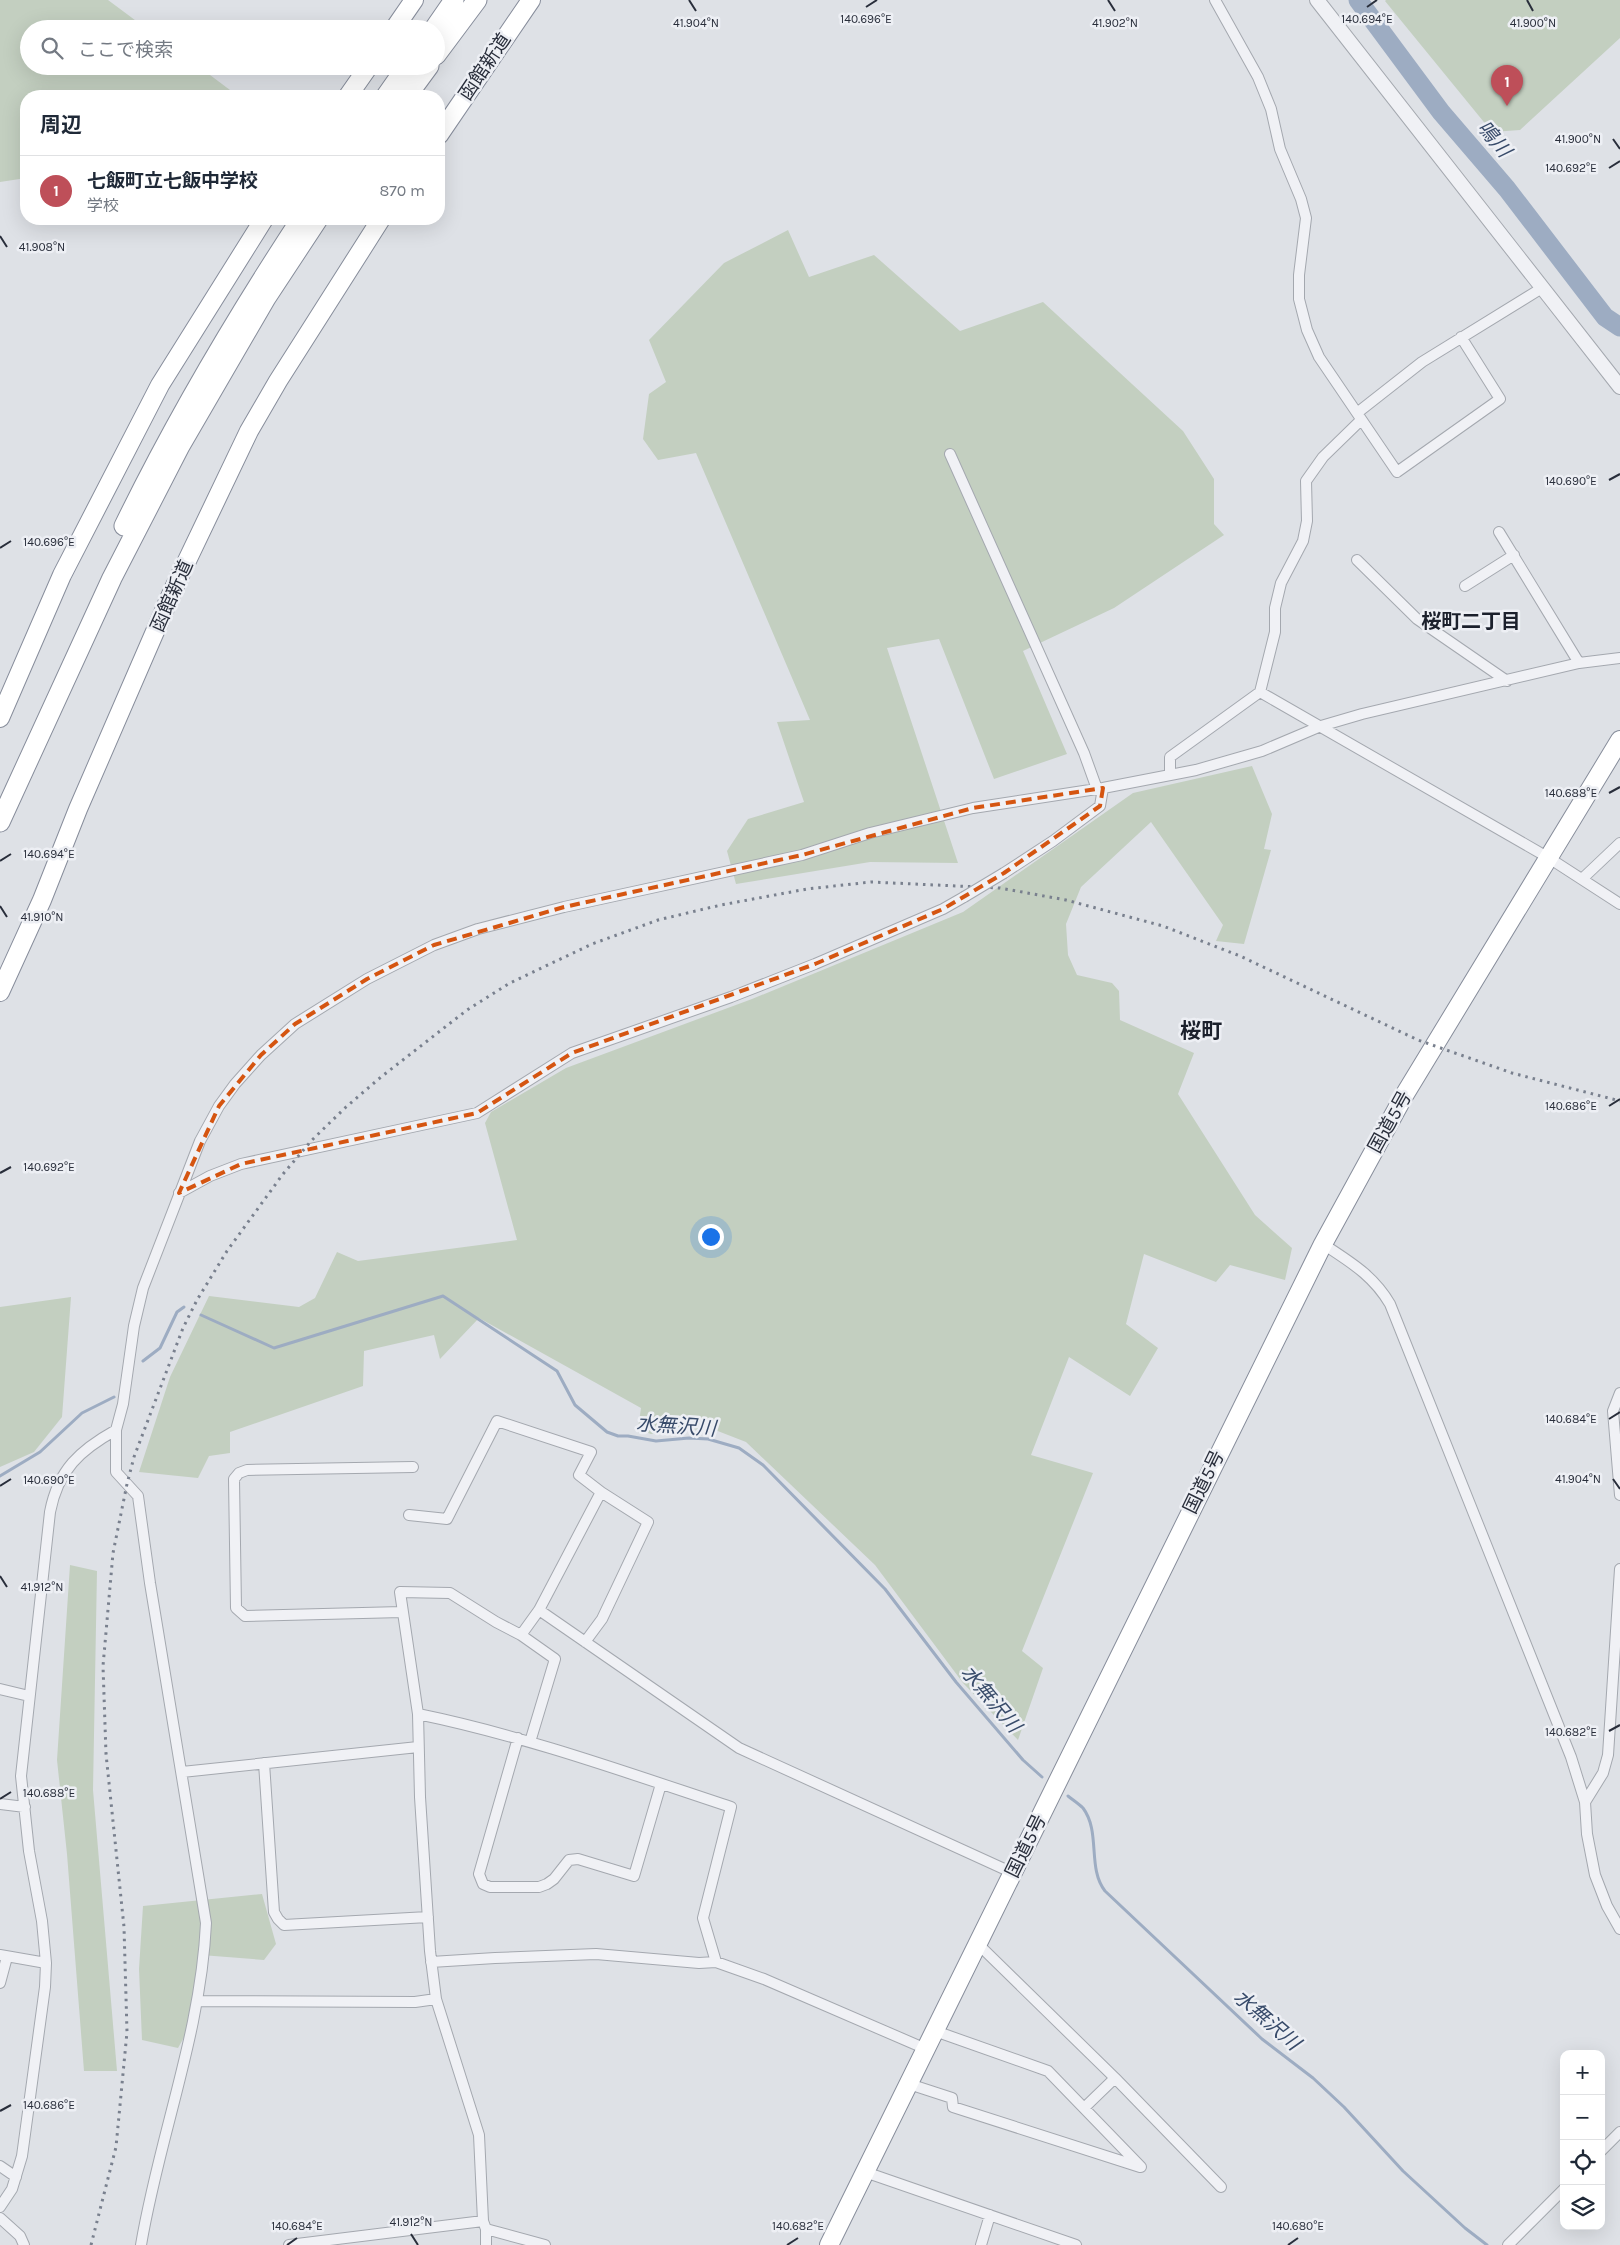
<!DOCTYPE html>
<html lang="ja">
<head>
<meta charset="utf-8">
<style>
	:root { --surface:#fff; --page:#f2f2f3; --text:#1f2937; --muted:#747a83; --line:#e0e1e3; --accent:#be4f59 }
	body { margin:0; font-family:Karla,"Noto Sans JP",sans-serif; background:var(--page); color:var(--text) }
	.controls { position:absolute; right:15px; bottom:15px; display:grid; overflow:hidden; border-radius:10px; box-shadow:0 5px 20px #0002 }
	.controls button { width:45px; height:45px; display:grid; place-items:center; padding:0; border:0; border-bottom:1px solid var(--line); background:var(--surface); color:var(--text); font:25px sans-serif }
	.you { position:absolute; left:710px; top:1236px; width:18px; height:18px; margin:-12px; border:4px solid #fff; border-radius:50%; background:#1a73e8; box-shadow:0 0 0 8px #1a73e833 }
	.badge { display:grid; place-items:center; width:32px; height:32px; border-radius:50%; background:var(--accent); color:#fff; font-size:16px; font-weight:700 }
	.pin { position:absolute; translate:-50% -41px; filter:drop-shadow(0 1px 2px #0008) }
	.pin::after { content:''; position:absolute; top:26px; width:18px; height:15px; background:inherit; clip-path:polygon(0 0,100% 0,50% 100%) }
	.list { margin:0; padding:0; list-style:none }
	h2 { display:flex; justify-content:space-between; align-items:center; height:65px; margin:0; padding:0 20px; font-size:21px }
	h2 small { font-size:16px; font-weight:400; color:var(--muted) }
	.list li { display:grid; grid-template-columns:32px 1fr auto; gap:15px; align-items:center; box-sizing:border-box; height:70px; padding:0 20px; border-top:1px solid var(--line) }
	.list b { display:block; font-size:19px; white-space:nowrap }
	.list p { margin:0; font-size:16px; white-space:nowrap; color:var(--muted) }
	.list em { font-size:16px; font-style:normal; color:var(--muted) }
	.icon { flex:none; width:28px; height:28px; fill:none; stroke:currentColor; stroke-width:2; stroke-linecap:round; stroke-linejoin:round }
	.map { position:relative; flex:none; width:1620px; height:2245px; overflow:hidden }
	.search { position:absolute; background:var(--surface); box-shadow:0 5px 20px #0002; left:20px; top:20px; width:425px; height:55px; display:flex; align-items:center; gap:12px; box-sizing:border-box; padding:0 18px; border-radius:28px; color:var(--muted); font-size:19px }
	.panel { position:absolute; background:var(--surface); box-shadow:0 5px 20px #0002; left:20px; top:90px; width:425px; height:135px; border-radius:20px }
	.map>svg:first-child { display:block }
	.green { fill:#c3cfc0 }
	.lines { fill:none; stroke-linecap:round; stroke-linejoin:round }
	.stream { stroke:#9dacc2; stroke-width:3 }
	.river { stroke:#9dacc2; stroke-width:19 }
	.minor-casing { stroke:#a4a8af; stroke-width:12 }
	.tertiary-casing { stroke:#a4a8af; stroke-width:16 }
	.trunk-casing { stroke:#878d9b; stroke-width:20 }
	.motorway-casing { stroke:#878d9b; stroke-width:21 }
	.minor { stroke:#f0f1f5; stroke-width:10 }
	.tertiary { stroke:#f0f1f5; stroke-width:14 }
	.trunk { stroke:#fff; stroke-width:18 }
	.motorway { stroke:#fff; stroke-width:19 }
	.rail { stroke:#79808e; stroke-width:3; stroke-dasharray:2.5 5; stroke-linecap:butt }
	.minor-bridge-casing { stroke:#a4a8af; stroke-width:12; stroke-linecap:butt }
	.minor-bridge { stroke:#f0f1f5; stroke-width:10 }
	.marked { fill:none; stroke:#d55511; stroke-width:4; stroke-dasharray:10 6; stroke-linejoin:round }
	.ticks { fill:none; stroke:#292e3b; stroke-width:2 }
	.labels { text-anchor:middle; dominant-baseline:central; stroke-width:5; stroke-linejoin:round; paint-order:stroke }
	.street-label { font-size:19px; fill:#292e3b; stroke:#edeff4 }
	.water-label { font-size:20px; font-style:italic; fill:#384b6a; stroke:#edeff4 }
	.neighbourhood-label { font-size:20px; font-weight:bold; fill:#1b202c; stroke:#edeff4 }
	.quarter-label { font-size:21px; font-weight:bold; fill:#1b202c; stroke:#edeff4 }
	.ticks-label { font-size:12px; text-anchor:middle; fill:#292e3b; stroke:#edeff4; stroke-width:5; stroke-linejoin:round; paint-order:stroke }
</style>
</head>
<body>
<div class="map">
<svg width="1620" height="2245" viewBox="0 0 1620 2245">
	<rect width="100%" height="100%" fill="#dee1e6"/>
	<path class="green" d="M 0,0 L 108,0 L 147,29 L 29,29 L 29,66 L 198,66 L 238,96 L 26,96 L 26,178 L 0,182 Z
		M 1386,0 L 1620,0 L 1620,38 L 1520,130 L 1492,132 L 1385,1 Z
		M 788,230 L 809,277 L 874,255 L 960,331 L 1043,302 L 1183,431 L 1214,479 L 1214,524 L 1224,535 L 1114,608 L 1023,651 L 1067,754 L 994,779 L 939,639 L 887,648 L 958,863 L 870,862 L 736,884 L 727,851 L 748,819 L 804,802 L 777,722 L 810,720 L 696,453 L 658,460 L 643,439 L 649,394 L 666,382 L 649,340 L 724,263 Z
		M 1252,766 L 1272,814 L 1264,849 L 1271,850 L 1244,944 L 1216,941 L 1223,925 L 1151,822 L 1081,887 L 1066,924 L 1068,955 L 1077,975 L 1112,983 L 1119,991 L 1120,1020 L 1194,1053 L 1178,1094 L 1255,1215 L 1292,1248 L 1285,1280 L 1230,1265 L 1216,1282 L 1144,1254 L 1126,1324 L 1158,1348 L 1130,1396 L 1069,1357 L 1031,1455 L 1093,1473 L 1022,1651 L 1043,1668 L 1018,1740 L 963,1683 L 875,1565 L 746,1442 L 710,1428 L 651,1434 L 638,1429 L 641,1408 L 479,1318 L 440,1359 L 434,1335 L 364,1351 L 363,1386 L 230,1432 L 230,1453 L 209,1456 L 198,1478 L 139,1472 L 170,1377 L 209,1296 L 299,1307 L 315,1298 L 337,1252 L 358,1261 L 517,1240 L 485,1123 L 491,1112 L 566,1068 L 752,999 L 963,912 L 1133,793 Z
		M 71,1297 L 62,1417 L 34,1452 L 0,1467 L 0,1307 Z
		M 70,1565 L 97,1571 L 93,1790 L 117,2071 L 84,2071 L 67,1854 L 57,1760 Z
		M 262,1894 L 276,1944 L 264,1960 L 201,1955 L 187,2032 L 178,2048 L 142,2040 L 139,1969 L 143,1906 Z"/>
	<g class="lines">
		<path class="stream" d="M 201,1315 L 274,1348 L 443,1296 L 557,1371 L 575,1405 L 607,1432 L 618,1436 L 628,1436 L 656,1441 L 689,1438 L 708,1439 L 739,1448 L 763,1465 L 885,1589 L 956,1682 L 1023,1760 L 1042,1777
			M 143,1361 L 160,1348 L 177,1312 L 184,1307
			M 0,1476 L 40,1452 L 82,1413 L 114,1397
			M 1068,1796 C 1073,1800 1079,1804 1083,1808 C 1101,1832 1087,1868 1105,1891 L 1262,2039 L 1313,2078 L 1344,2107 L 1403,2171 L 1465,2228 L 1487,2245"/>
		<path class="river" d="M 1358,0 L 1441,112 L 1507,189 L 1605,317 L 1620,327"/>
		<g class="minor-casing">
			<path id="minor" d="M 1215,0 L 1258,77 L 1271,109 L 1280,149 L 1301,199 L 1306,218 L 1299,275 L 1299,299 L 1307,330 L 1319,357 L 1397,472 L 1500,399 L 1461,337
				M 1357,413 L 1422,362 L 1542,288
				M 950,454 L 1084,753 L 1097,789
				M 1499,532 L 1579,663
				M 1357,560 L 1417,619 L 1507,681
				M 1465,586 L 1514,555
				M 1260,692 L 1549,858 L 1620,904
				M 1170,775 L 1170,757 L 1260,692 L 1275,632 L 1275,608 L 1281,583 L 1303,541 L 1307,521 L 1306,481 L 1323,457 L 1361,420
				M 1004,873 L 1053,841 L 1100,806 L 1103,788
				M 1582,879 L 1620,843
				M 179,1193 L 210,1176 L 241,1164 L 477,1113 L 572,1053 L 731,997 L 815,964 L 943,909 L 964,897
				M 1323,1244 C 1350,1262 1373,1275 1390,1304 L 1571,1757 L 1585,1802
				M 1620,1393 L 1613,1411 L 1620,1495
				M 409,1515 L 447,1519 L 497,1421 L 591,1452 L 579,1475 L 601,1492
				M 1620,1569 L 1608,1755 L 1603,1773 L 1585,1802 L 1587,1834 L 1595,1875 L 1607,1906 L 1620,1929
				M 539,1610 L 739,1748 L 1013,1873
				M 402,1612 L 245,1616 L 236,1608 L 234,1479 L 239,1473 L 247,1470 L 413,1467
				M 521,1635 L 539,1610 L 601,1492 L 648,1522 L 602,1619 L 585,1642
				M 0,1689 L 29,1696
				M 418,1714 C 525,1736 628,1773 731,1807 L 703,1918 L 716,1962
				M 518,1738 L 479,1874 L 483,1884 L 490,1887 L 539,1887 L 547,1884 L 554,1879 L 569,1860 L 578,1859 L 634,1876 L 661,1784
				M 264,1763 L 274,1912 L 278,1919 L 284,1925 L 428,1917
				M 182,1772 L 418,1747
				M 0,1804 L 25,1807
				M 978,1944 L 1115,2078 L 1221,2187
				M 0,1955 L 46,1963
				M 431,1962 L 495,1958 L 596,1954 L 699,1963 L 716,1962 L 764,1979 L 926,2049
				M 0,1983 L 7,1957
				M 197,2001 L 415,2002 L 436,1999
				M 935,2031 L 1048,2071 L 1141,2167
				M 909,2084 L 952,2098 L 953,2107 L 1140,2167
				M 1084,2108 L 1115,2078
				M 1601,2151 L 1620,2132
				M 0,2166 L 16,2177
				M 865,2172 L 1076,2245
				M 0,2207 L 12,2189 L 22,2156 L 45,1987 L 46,1963 L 42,1921 L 29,1851 L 21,1776 L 50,1512 C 58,1470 80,1450 116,1430
				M 0,2218 L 20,2236 L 24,2245
				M 486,2229 L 545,2245
				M 141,2245 C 159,2137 201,2033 206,1923 L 150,1583 L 138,1496 L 116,1472 L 116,1430 L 123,1404 L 134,1326 L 143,1288 L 200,1141 L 219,1106 L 235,1084 L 261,1055 L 295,1024 L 367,979 L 434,945 L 478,929 L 564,907 L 802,855 L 870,833 L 973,808 L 1103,788 L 1196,770 L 1262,751 L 1321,726 L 1362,714 L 1579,663 L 1620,658
				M 289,2245 L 483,2221
				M 486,2245 L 486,2229 L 483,2221 L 479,2135 L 436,1999 L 430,1951 L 420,1797 L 418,1714 L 400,1592 L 450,1593 L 496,1622 L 521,1635 L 555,1659 L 530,1742
				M 981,2245 L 990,2215
				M 1508,2245 L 1564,2189"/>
		</g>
		<g class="tertiary-casing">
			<path id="tertiary" d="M 1317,0 L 1620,387"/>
		</g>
		<g class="trunk-casing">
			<path id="trunk" d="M 394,29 L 414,0
				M 348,96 L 369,66
				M 439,135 L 531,0
				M 0,718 L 62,575 L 160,385 L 264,219
				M 0,992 L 42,900 L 78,809 L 173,590 L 249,431 L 278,381 L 381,219
				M 829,2245 L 1323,1244 L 1405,1094 L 1620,740"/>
		</g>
		<g class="motorway-casing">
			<path id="motorway" d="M 434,29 L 454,0
				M 436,55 L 477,0
				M 386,96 L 407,66
				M 407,96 L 429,66
				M 124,526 C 176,419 236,318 301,219
				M 0,822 L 112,578 L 180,446 L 266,298 L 318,219"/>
		</g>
		<use href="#minor" class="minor"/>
		<use href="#tertiary" class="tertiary"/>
		<use href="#trunk" class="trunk"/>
		<use href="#motorway" class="motorway"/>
		<path class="rail" d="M 91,2245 L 116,2147 L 127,2032 L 124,1927 L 106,1754 L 103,1666 L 113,1553 L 127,1484 L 134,1457 L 183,1328 L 197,1300 L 227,1251 L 283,1174 L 312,1140 L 346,1107 L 381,1077 L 467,1010 L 510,983 L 592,944 L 658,920 L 721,905 L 807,889 L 871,882 L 1000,888 L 1066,900 L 1163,926 L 1240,956 L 1418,1040 L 1512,1073 L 1620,1101"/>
		<g class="minor-bridge-casing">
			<path id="minor-bridge" d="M 964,897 L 1004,873"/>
		</g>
		<use href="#minor-bridge" class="minor-bridge"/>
	</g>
	<path class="marked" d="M 1103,788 L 1100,806 L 1004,873 L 943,909 L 815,964 L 572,1053 L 477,1113 L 241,1164 L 179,1193 L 219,1106 L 261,1055 L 295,1024 L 367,979 L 434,945 L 564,907 L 802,855 L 973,808 Z"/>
	<path class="ticks" d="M 689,0 L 696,11M 1108,0 L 1115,11M 1527,0 L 1533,11M 866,7 L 877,0M 1367,7 L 1377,0M 1613,139 L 1620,149M 1609,168 L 1620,161M 0,236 L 7,247M 1609,480 L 1620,474M 0,548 L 11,541M 1609,793 L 1620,787M 0,861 L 11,854M 0,906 L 7,917M 1609,1106 L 1620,1099M 0,1173 L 11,1167M 1609,1419 L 1620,1412M 1613,1479 L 1620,1489M 0,1486 L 11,1479M 0,1576 L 7,1587M 1609,1731 L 1620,1725M 0,1799 L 11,1792M 0,2111 L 11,2105M 411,2234 L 418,2245M 287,2245 L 297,2238M 787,2245 L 798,2238M 1288,2245 L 1298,2238"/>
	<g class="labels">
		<g class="street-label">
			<text transform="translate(485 67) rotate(-56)">函館新道</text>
			<text transform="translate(172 596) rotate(-66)">函館新道</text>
			<text transform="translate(1390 1122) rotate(-61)">国道5号</text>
			<text transform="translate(1204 1482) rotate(-64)">国道5号</text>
			<text transform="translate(1026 1846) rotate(-64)">国道5号</text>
		</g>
		<g class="water-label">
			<text transform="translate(1494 139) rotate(50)">鳴川</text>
			<text transform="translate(676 1426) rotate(4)">水無沢川</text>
			<text transform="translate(991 1699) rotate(50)">水無沢川</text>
			<text transform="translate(1267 2020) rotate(41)">水無沢川</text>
		</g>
		<g class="neighbourhood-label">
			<text x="1471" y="621">桜町二丁目</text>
		</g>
		<g class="quarter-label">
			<text x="1201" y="1031">桜町</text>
		</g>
	</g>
	<g class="ticks-label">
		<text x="866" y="23">140.696°E</text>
		<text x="1367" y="23">140.694°E</text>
		<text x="696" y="27">41.904°N</text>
		<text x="1115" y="27">41.902°N</text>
		<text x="1533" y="27">41.900°N</text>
		<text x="1578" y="143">41.900°N</text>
		<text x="1571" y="172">140.692°E</text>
		<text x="42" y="251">41.908°N</text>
		<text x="1571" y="485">140.690°E</text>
		<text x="49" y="546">140.696°E</text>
		<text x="1571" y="797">140.688°E</text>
		<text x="49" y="858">140.694°E</text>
		<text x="42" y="921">41.910°N</text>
		<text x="1571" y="1110">140.686°E</text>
		<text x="49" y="1171">140.692°E</text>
		<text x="1571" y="1423">140.684°E</text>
		<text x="1578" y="1483">41.904°N</text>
		<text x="49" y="1484">140.690°E</text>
		<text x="42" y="1591">41.912°N</text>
		<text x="1571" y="1736">140.682°E</text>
		<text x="49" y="1797">140.688°E</text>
		<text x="49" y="2109">140.686°E</text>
		<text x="411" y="2226">41.912°N</text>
		<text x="297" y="2230">140.684°E</text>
		<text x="798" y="2230">140.682°E</text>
		<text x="1298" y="2230">140.680°E</text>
	</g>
</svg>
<div class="controls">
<button>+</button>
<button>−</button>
<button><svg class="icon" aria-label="locate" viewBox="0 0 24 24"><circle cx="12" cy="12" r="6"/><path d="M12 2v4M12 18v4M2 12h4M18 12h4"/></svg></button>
<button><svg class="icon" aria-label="layers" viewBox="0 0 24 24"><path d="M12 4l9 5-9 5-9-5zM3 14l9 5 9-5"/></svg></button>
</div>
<div class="you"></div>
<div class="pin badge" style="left:1507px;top:106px">1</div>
<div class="search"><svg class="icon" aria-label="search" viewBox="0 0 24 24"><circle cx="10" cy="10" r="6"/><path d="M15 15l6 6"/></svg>ここで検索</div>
<section class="panel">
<h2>周辺<small></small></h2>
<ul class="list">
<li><span class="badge">1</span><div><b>七飯町立七飯中学校</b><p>学校</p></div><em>870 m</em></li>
</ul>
</section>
</div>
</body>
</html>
